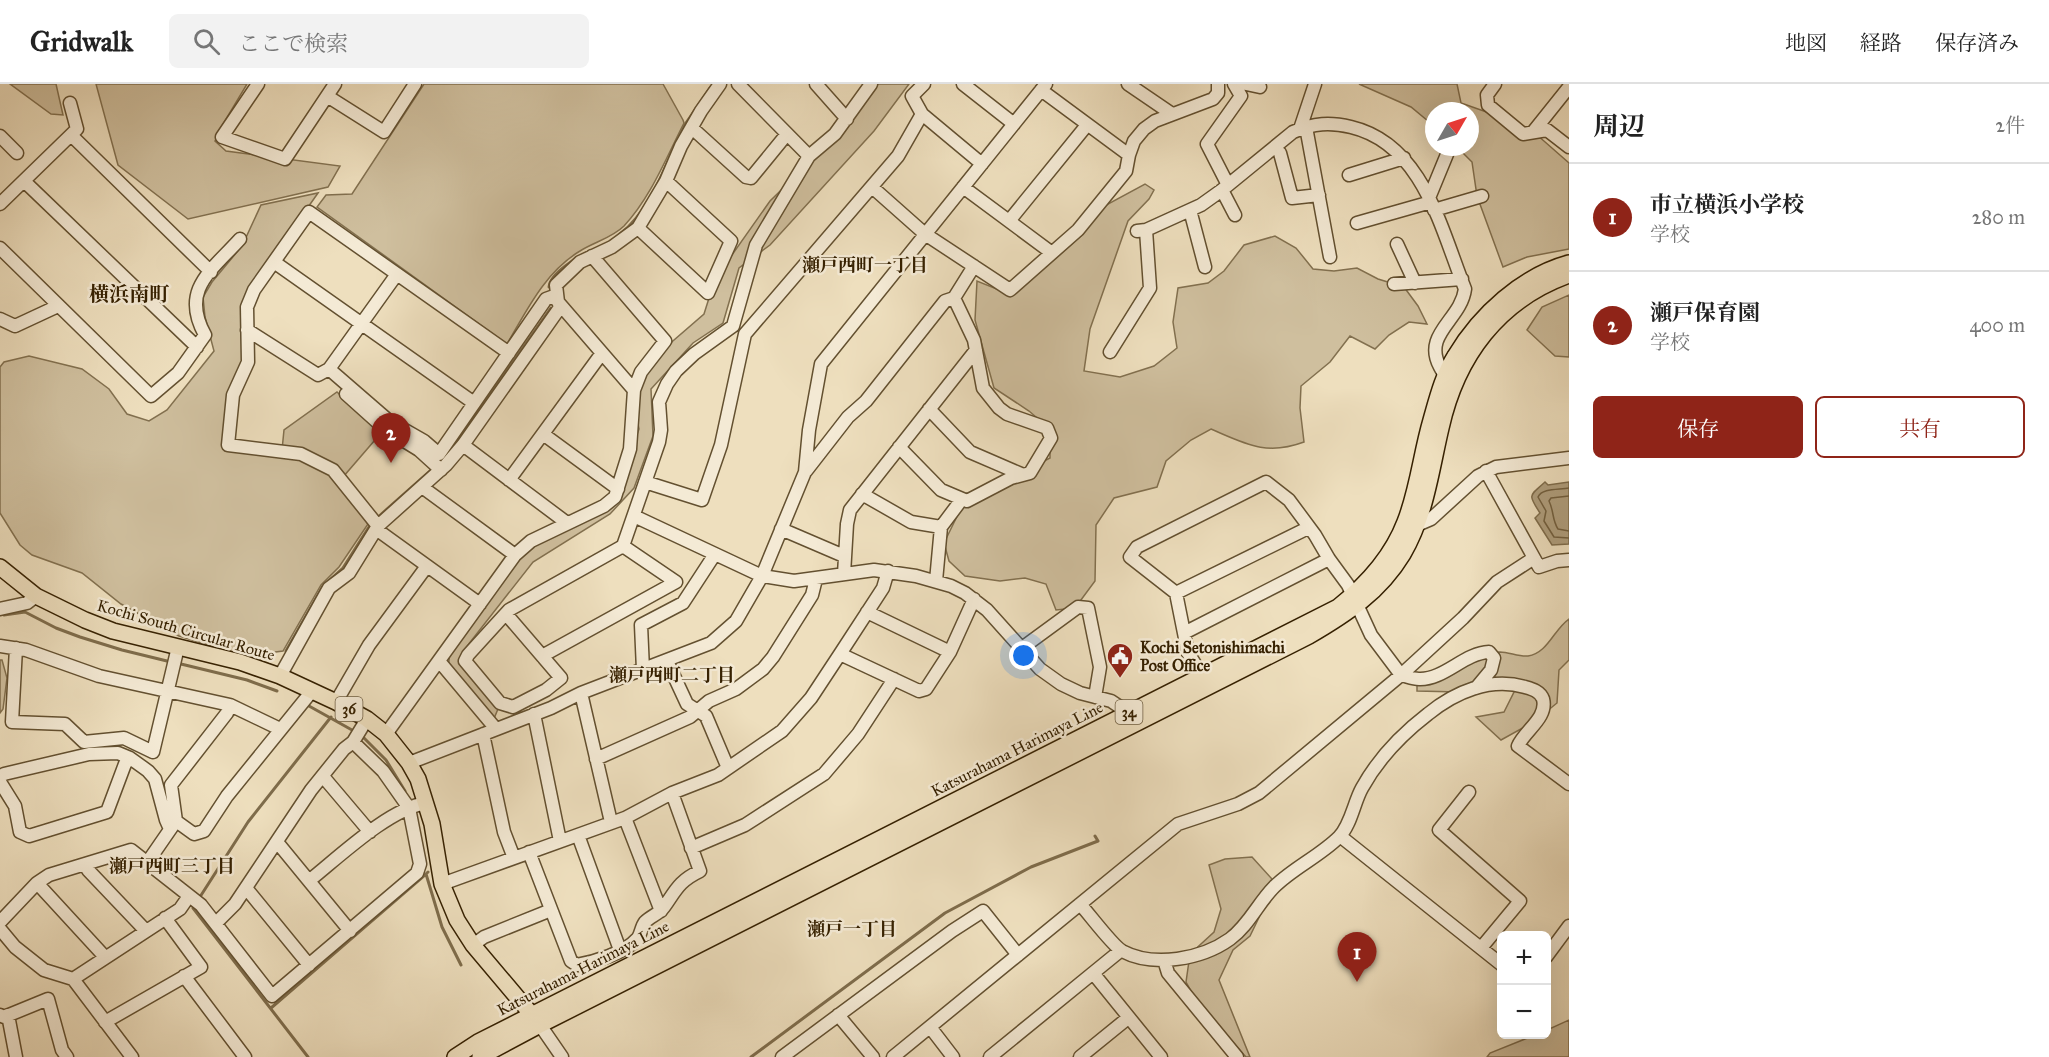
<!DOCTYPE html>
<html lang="ja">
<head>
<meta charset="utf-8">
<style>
	:root { --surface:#fff; --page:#f2f2f2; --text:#222; --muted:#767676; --line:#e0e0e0; --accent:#8f2418 }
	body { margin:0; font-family:"IM FELL Great Primer","Noto Serif JP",serif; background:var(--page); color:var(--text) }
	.controls { position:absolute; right:18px; bottom:18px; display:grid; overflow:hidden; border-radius:9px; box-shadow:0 6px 24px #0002 }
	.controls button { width:54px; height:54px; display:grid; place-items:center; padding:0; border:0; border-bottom:2px solid var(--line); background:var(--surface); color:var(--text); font:30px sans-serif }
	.compass { position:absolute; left:1425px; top:18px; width:54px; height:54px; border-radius:50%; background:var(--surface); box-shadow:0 6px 24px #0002; rotate:51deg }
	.you { position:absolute; left:1024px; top:572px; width:21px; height:21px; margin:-15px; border:4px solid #fff; border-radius:50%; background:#1a73e8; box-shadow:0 0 0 9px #1a73e833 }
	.badge { display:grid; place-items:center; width:39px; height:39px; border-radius:50%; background:var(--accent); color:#fff; font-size:20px; font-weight:700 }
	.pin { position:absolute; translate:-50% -50px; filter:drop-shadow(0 2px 3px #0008) }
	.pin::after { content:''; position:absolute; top:32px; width:21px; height:18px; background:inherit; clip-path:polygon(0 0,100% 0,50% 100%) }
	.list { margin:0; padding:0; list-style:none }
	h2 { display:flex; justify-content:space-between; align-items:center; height:78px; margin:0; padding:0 24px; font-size:26px }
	h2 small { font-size:20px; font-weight:400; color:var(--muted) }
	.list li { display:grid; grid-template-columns:39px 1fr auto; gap:18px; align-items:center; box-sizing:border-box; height:108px; padding:0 24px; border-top:2px solid var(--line) }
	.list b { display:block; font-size:22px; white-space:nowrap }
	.list p { margin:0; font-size:20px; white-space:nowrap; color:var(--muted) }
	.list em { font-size:20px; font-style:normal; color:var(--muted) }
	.actions { display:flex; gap:12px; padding:18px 24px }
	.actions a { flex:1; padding:14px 0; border:2px solid var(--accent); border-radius:9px; text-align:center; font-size:21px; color:var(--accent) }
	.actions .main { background:var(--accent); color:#fff }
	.icon { flex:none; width:33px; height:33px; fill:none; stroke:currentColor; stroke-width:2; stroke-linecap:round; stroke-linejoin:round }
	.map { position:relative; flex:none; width:1569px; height:973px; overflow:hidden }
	header { display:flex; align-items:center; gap:36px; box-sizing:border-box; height:84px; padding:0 30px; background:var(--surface); border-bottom:2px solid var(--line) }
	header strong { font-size:28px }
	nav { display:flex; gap:33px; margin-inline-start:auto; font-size:21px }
	.search { width:420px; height:54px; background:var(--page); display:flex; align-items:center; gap:15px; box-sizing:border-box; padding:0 21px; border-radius:9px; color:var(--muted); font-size:22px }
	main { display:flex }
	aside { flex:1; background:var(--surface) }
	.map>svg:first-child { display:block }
	.green { fill:#cfbf9e; stroke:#82704f; stroke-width:1.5 }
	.water { fill:#af9e7d; stroke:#7e6c4b; stroke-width:1.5 }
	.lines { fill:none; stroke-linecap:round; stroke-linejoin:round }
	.shore { stroke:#725f3e; stroke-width:1.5 }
	.stream { stroke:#7e6c4b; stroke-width:3 }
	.minor-casing { stroke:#635030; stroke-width:15 }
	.major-casing { stroke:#352000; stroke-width:18 }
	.minor { stroke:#f4ead5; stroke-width:12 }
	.major { stroke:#eedfbe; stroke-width:15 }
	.labels { text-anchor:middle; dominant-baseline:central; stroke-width:5; stroke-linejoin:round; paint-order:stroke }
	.shield { fill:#f4ead5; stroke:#6e5d40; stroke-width:1.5 }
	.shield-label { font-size:15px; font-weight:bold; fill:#352000 }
	.street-label { font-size:16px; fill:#352000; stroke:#f4ead5 }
	.poi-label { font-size:16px; font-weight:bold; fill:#352000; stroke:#f4ead5; text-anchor:start }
	.neighbourhood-label { font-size:18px; font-weight:bold; fill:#352000; stroke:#f4ead5 }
	.quarter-label { font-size:20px; font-weight:bold; fill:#352000; stroke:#f4ead5 }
</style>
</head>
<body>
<header>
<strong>Gridwalk</strong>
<div class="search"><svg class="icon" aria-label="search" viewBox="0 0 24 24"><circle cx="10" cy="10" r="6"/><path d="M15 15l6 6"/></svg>ここで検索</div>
<nav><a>地図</a><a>経路</a><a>保存済み</a></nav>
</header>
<main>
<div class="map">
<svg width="1569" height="973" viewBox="0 0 1569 973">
	<rect width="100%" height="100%" fill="#eedfbe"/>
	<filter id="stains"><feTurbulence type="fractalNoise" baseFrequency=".00333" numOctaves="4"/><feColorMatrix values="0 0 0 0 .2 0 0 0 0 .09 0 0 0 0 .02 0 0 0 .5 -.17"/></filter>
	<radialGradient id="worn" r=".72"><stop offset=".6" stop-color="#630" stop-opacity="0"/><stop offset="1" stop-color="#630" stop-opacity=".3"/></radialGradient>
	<path class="green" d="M 10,0 L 56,0 L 63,31 L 51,30 Z
		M 96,0 L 247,0 L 220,45 L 215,57 L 226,67 L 340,82 L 328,103 L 188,135 L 118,81 Z
		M 424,0 L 663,0 L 683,36 L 684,39 C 666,74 651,113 624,142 C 612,154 594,158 580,167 C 545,188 527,226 507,260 L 317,123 L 326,111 L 352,110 Z
		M 878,0 L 909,0 L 874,47 L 770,161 L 739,184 L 723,239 L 693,259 L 651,305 L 653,352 L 634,404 L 610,430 L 533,478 L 464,566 L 500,620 L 493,637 L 448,585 L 451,559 L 493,494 L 534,461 L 596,423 L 619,402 L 639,345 L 631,305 L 659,269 L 704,230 L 715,195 L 770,117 L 816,72 Z
		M 1359,0 L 1457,0 L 1461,19 L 1509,36 L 1536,50 L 1569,79 L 1569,165 L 1527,173 L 1503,183 L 1477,112 L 1472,78 L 1457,63 L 1470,63 L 1470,27 L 1434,27 L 1434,42 L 1411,23 Z
		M 1145,100 L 1154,106 L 1149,115 L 1128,137 L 1090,245 L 1084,287 L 1120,293 L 1154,282 L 1177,264 L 1173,238 L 1178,204 L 1208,199 L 1224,187 L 1244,161 L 1275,152 L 1296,164 L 1313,185 L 1334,187 L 1357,184 L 1378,195 L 1404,203 L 1418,222 L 1427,240 L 1409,238 L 1389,251 L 1375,265 L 1350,252 L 1330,278 L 1301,302 L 1300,324 L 1304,358 C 1266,372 1246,360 1211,345 L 1191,356 L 1166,377 L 1157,403 L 1114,414 L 1096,441 L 1095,497 L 1075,524 L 1056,526 L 1046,500 L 1025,494 L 1000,497 L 965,492 L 949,477 L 944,459 L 964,418 L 1050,374 L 1050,345 L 1029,327 L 994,304 L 975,236 L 977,197 L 1009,210 L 1027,199 L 1082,151 L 1095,127 Z
		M 318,109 L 251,204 L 245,278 L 225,364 L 301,372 L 332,387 L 368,440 L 339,483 L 321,501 L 283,567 L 244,572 L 179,552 L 121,520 L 82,489 L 32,471 L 20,461 L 0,429 L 0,283 L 4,278 L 29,272 L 82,285 L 109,305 L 127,330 L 149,337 L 167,326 L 214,267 L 205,233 L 203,213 L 212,198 L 242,162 L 261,121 Z
		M 1569,211 L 1569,273 L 1555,272 L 1527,246 L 1542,223 Z
		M 337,308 L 381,349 L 343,393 L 282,366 L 284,346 Z
		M 1569,535 L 1569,576 L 1559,586 L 1557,619 L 1535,637 L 1501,656 L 1476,633 L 1504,628 L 1514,608 L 1500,601 L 1459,608 L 1417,607 L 1417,597 C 1441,581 1471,569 1500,568 C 1509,568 1519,573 1528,572 C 1548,569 1554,545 1569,535 Z
		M 0,576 L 2,576 L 7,594 L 3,625 L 0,629 Z
		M 1252,773 L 1272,795 L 1263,813 L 1263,825 L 1250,852 L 1233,866 L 1219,896 L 1250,973 L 1246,973 L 1200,923 L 1186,898 L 1190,870 L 1214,848 L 1221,825 L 1209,781 L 1225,775 Z
		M 1569,936 L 1569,973 L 1487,973 L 1490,969 L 1535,951 L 1546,950 L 1547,946 Z"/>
	<path class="water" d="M 1545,398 L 1548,401 L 1569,398 L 1569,460 L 1552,461 L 1535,434 L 1540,429 C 1527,409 1530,412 1545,398 Z"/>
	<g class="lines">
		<path class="shore" d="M 1569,404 C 1559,406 1542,404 1538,413 L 1546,427 L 1544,437 L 1554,453 L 1569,454
			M 1569,412 L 1551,414 L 1549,417 C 1554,427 1552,436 1558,445 L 1569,447"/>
		<path class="stream" d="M 675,62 L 686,39 L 710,4
			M 620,150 C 645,131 660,96 672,68
			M 549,203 C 550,189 579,172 590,167
			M 439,378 L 458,356 L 551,224
			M 377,434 L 431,386
			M 4,531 L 25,528 L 56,544 L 80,553 L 122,566 L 167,577
			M 286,567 L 323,502 L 343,484 L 369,443
			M 181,580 L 247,596 L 277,607
			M 309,622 L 352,646
			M 364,654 L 386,676 L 405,707
			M 428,788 L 426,790 L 442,843 L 461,881
			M 198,816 L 248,738 L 331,633
			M 195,822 L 193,824 L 308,973
			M 271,924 L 426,790
			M 751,973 L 945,829 L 1031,783 L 1098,757 L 1095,752"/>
		<g class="minor-casing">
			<path id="minor" d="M 258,0 L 222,53 L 285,75 L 335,0
				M 738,0 L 809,72
				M 816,0 L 847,35
				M 924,0 L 912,12 L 922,30 L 982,80
				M 963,0 L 1014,40
				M 1128,0 L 1172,30
				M 1246,0 L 1260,3
				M 1495,0 L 1487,11 L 1488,21 L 1523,50 L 1547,46 L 1569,63
				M 1041,6 L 1129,71
				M 327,12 L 384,48 L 415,0
				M 1306,43 L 1330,173
				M 692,44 L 746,93 L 751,94 L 787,50
				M 1300,45 L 1315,0
				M 1533,48 L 1569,3
				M 71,51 L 211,188
				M 0,52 L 17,69
				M 1280,69 L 1292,114 L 1319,111
				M 1349,91 L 1404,74
				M 24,97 L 197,263
				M 1228,101 L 1207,60 L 1241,12 L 1234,0
				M 872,103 L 925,150 L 1010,206 L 1078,146 L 1126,87 L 1129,71 L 1134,57 L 1144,45 L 1155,37 L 1213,15 L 1218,9 L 1218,0
				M 963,103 L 1052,169
				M 1222,106 L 1235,131
				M 1429,114 L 1450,63
				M 0,120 L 77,45 L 70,19
				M 1190,126 L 1205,183
				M 1434,126 L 1482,112
				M 1009,137 L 1087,41
				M 1357,139 L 1431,118
				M 638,144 L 708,209 L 731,157 L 666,97
				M 1137,147 L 1146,146 L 1201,121 L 1222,106 L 1293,48 C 1314,39 1330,38 1351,43 C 1423,60 1441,145 1465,205 C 1461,236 1422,250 1440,283 C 1443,288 1444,291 1449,294
				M 1397,160 L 1415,199
				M 0,164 L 151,312 L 178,289 L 205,251 C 180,206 211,187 240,155
				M 592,172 L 665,257 L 641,288 L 634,306
				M 274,178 L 474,319
				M 397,190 L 329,285 L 389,337 L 424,357 L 439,370 L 546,215 L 557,211
				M 1394,200 L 1462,195
				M 0,235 L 15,242 L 58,222
				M 247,246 L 318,291 L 329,285
				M 1110,268 L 1150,204 L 1146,146
				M 346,310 L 385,345 L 419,366 L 441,386
				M 929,325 L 970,368 L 1021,390
				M 543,350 L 618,405
				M 463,361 L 567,439
				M 899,363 L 941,406 L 967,417 L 1011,394 L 1030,389 L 1051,354 L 1047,344 L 1007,330 L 999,324 L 983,304 L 974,256 L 954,214 L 974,182
				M 806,387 L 848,333 L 866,317 L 945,217 L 954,214
				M 1486,387 L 1539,483 L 1557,477 L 1569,476
				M 509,396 L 602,269
				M 645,398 L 702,416 L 721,361 L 745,250 L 898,72 L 922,30
				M 422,403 L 515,471
				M 862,410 L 911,438 L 941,443
				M 634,432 L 762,492 L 794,497 L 874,486 L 916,492 L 951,502 L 965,509 L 987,526 L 1040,585 L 1061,600 L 1080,609 L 1111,617 L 1135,633
				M 1417,441 L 1431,435 L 1478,392 L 1496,383 L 1569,374
				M 378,442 L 333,386 L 301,370 L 228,361 L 233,311 L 248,278 L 247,223 L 254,206 L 309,128 L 509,269
				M 376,445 L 480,520
				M 781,445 L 844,472
				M 844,490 L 847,440 L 850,426 L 976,266
				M 936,497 L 941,443 L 962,415
				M 1176,509 L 1308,444
				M 0,525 L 27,519 L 36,512
				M 867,528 L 950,568
				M 506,530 L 561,594 L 546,606 L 513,623 L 500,619 L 465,577 L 468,571 L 509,526 L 623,462 L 659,358 L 661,346 L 659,318 L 667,300 L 676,287 L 694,270 L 733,242 L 756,161 L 809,72 L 835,50 L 871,0
				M 1184,549 L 1329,475
				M 0,562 L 26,566 L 99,592 L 230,621 L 280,645
				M 16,564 L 12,638 L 65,640 L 84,658 L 124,654 L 153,668 L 178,563
				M 1022,564 L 1078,523 L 1088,524 L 1100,583 L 1095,613
				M 840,570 L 919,607 L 926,605 L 950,568 L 974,515
				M 542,572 L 676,498 L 623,462
				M 439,577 L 496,645
				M 667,577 L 687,620 L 706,632 L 728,684
				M 643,586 L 641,541 L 683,519 L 715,470
				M 280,592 L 329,504 L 349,489 L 378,442 L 446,381 L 463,361 L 561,222
				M 1206,597 L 1188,569 L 1176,509 L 1130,473 L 1137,463 L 1266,398 L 1289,416 L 1315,451 L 1329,475 L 1348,501 L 1371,551 L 1401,591 C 1406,592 1413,595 1419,595 C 1444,596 1464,569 1489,568 L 1494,574 L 1491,586 L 1476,604
				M 581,609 L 611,738
				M 336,618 L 369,561 L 427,482
				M 534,630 L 560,757
				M 386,650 L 515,471 L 531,457 L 604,422 L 615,413 L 630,365 L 634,306 L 558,218 L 556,201 L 580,178 L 612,163 L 638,144 L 666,97 L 681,62 L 701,27 L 720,0
				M 483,650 L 504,748 L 514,774
				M 596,675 L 690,633 L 709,617 L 736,605 L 763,585 L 773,573 L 812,511 L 816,495
				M 409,679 L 551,624 L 581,609 L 711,559 L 736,537 L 762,492 L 805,388 L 809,346 L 821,280 L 1046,0
				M 0,694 L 4,690 L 89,670 L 118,669 L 130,674 L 148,687 L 155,695 L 166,736 L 170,745
				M 321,694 L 326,696 L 370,748
				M 0,698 L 15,722 L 20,748 L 29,752 L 107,728 L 125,680 L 130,674
				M 1469,708 L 1439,746 L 1520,817 L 1481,864
				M 625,734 L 661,827
				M 176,737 L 171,701 L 227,629 L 230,621
				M 578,751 L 620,866
				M 1340,752 L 1502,881
				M 277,758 L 350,847
				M 691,764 L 745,741 L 824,690 L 858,650 L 894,595
				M 529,768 L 571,877 L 577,881 C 594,878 625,869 637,855 C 641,851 641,843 645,838 C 651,832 659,830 664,823 C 676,806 679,797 700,787 L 672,709
				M 147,779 L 176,737 L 194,750 L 204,747 L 227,712 L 312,607
				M 85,781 L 88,786 L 146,847
				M 310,796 C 340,772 389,725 426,719
				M 37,799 L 105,873
				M 442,800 L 625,734 L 672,709 L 718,691 L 782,647 L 811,614 L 840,570 L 883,504 L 888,487
				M 246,804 L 309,881
				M 1080,820 C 1090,831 1112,861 1122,867 C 1154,884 1202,875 1230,855 C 1249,841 1258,819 1274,803 C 1293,784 1320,772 1339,753 C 1351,741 1354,718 1362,704 C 1378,675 1402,650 1428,630 C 1455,608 1490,593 1525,603 C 1532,605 1540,607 1543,615 C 1548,634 1524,647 1518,662 L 1569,700
				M 0,838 L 37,799 L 49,791 L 131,766 L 201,821 L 272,912 L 417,789 L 420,780 L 409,724 L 383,687 L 353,658
				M 216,839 L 235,820 L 311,706 L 344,665 L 353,658 L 367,635
				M 0,845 L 15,863 L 44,886 L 73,895 L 132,973
				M 473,861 L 484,853 L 551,826
				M 1120,867 L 1093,889 L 1161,973
				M 1546,873 L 1569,842
				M 1164,876 L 1168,889 L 1237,973
				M 184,892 L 245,973
				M 73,895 L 180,825 L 189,812
				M 0,931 L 4,933 L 48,915 L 62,966 L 67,973
				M 8,931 L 16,973
				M 838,931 L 873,973
				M 105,938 L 201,883 L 165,834
				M 540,941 L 562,973
				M 930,943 L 953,973
				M 782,973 L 952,847 L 983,827 L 1018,871
				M 893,973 L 1178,740 L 1238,720 L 1259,709 L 1401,591 L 1463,534 L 1497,498 L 1534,474
				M 990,973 L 1093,889
				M 1080,973 L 1128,934"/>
		</g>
		<g class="major-casing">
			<path id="major" d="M 0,483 L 36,512 L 85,536 L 113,547 L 240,578 L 280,592 L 336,618 L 367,635 L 386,650 L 409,679 L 418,695 L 432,740 L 442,800 L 457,836 L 473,861 L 538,938
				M 455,973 L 478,958 L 1338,523 C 1367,500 1392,472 1405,438 C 1418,405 1421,370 1431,336 C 1437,315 1443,291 1455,272 C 1480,230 1522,192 1569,179
				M 480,973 L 540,941 L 1309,552 C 1347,530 1380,508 1403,470 C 1426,431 1431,386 1441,344 C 1457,272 1499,216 1569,191"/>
		</g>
		<use href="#minor" class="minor"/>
		<use href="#major" class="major"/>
	</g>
	<defs>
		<g id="civic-pin" transform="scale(1.35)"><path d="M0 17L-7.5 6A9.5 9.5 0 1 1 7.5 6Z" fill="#8f2418" stroke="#f4ead5"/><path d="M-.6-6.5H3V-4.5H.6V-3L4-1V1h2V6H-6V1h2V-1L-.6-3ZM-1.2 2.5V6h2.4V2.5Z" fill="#fff"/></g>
	</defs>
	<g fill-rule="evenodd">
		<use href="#civic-pin" x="1120" y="572"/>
	</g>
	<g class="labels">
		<g class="shield">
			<rect x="335.5" y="613" width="27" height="24" rx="4.5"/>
			<rect x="1115.5" y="616" width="27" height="24" rx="4.5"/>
		</g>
		<g class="shield-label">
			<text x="349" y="625">36</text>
			<text x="1129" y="628">34</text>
		</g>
		<g class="street-label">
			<text transform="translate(186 546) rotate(16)">Kochi South Circular Route</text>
			<text transform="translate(1017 665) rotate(-27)">Katsurahama Harimaya Line</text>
			<text transform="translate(583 884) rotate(-27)">Katsurahama Harimaya Line</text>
		</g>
		<g class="poi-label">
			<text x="1140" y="563">Kochi Setonishimachi<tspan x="1140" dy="18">Post Office</tspan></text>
		</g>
		<g class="neighbourhood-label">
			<text x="865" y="181">瀬戸西町一丁目</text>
			<text x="672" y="591">瀬戸西町二丁目</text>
			<text x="172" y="782">瀬戸西町三丁目</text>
			<text x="852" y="845">瀬戸一丁目</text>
		</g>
		<g class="quarter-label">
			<text x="129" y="210">横浜南町</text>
		</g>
	</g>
	<rect width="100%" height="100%" filter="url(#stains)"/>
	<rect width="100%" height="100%" fill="url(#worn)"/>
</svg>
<div class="controls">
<button>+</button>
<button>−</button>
</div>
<svg class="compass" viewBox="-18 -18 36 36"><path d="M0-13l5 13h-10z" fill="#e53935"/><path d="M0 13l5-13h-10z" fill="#767676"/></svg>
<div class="you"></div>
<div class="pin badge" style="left:1357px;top:898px">1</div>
<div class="pin badge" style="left:391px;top:379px">2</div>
</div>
<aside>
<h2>周辺<small>2件</small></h2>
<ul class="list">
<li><span class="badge">1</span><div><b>市立横浜小学校</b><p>学校</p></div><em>280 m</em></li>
<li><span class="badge">2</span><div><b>瀬戸保育園</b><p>学校</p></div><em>400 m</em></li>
</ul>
<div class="actions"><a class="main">保存</a><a>共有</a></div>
</aside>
</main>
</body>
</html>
